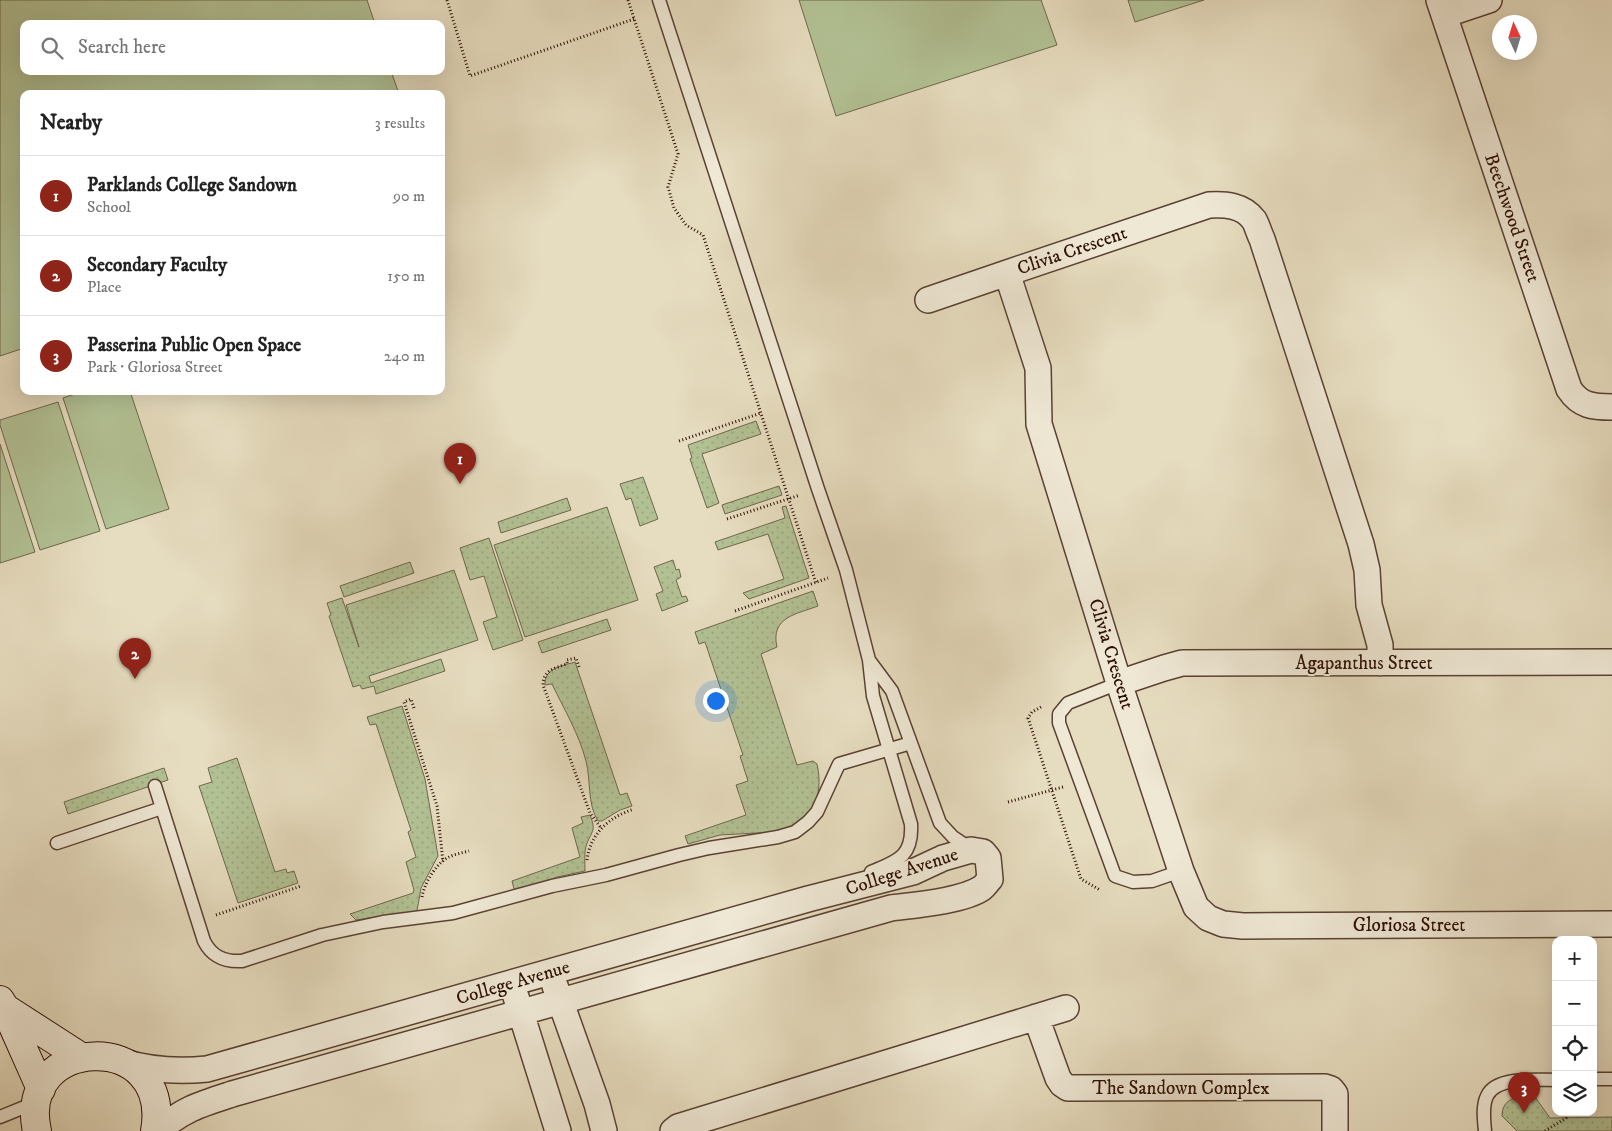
<!DOCTYPE html>
<html lang="en">
<head>
<meta charset="utf-8">
<style>
	:root { --surface:#fff; --page:#f6f6f6; --text:#222; --muted:#767676; --line:#e0e0e0; --accent:#8f2418 }
	body { margin:0; font-family:"IM FELL DW Pica",serif; background:var(--page); color:var(--text) }
	.controls { position:absolute; right:15px; bottom:15px; display:grid; overflow:hidden; border-radius:10px; box-shadow:0 5px 20px #0002 }
	.controls button { width:45px; height:45px; display:grid; place-items:center; padding:0; border:0; border-bottom:1px solid var(--line); background:var(--surface); color:var(--text); font:25px sans-serif }
	.compass { position:absolute; left:1492px; top:15px; width:45px; height:45px; border-radius:50%; background:var(--surface); box-shadow:0 5px 20px #0002; rotate:356deg }
	.you { position:absolute; left:715px; top:700px; width:18px; height:18px; margin:-12px; border:4px solid #fff; border-radius:50%; background:#1a73e8; box-shadow:0 0 0 8px #1a73e833 }
	.badge { display:grid; place-items:center; width:32px; height:32px; border-radius:50%; background:var(--accent); color:#fff; font-size:16px; font-weight:700 }
	.pin { position:absolute; translate:-50% -41px; filter:drop-shadow(0 1px 2px #0008) }
	.pin::after { content:''; position:absolute; top:26px; width:18px; height:15px; background:inherit; clip-path:polygon(0 0,100% 0,50% 100%) }
	.list { margin:0; padding:0; list-style:none }
	h2 { display:flex; justify-content:space-between; align-items:center; height:65px; margin:0; padding:0 20px; font-size:21px }
	h2 small { font-size:16px; font-weight:400; color:var(--muted) }
	.list li { display:grid; grid-template-columns:32px 1fr auto; gap:15px; align-items:center; box-sizing:border-box; height:80px; padding:0 20px; border-top:1px solid var(--line) }
	.list b { display:block; font-size:19px; white-space:nowrap }
	.list p { margin:0; font-size:16px; white-space:nowrap; color:var(--muted) }
	.list em { font-size:16px; font-style:normal; color:var(--muted) }
	.icon { flex:none; width:28px; height:28px; fill:none; stroke:currentColor; stroke-width:2; stroke-linecap:round; stroke-linejoin:round }
	.map { position:relative; flex:none; width:1612px; height:1131px; overflow:hidden }
	.search { position:absolute; background:var(--surface); box-shadow:0 5px 20px #0002; left:20px; top:20px; width:425px; height:55px; display:flex; align-items:center; gap:12px; box-sizing:border-box; padding:0 18px; border-radius:10px; color:var(--muted); font-size:19px }
	.panel { position:absolute; background:var(--surface); box-shadow:0 5px 20px #0002; left:20px; top:90px; width:425px; height:305px; border-radius:10px }
	.map>svg:first-child { display:block }
	.grass { fill:#b2c194; stroke:#6f674c }
	.park { fill:url(#park-dots); stroke:#6f674c }
	.lines { fill:none; stroke-linecap:round; stroke-linejoin:round }
	.lane-casing { stroke:#5a4133; stroke-width:15 }
	.street-casing { stroke:#5a4133; stroke-width:28 }
	.secondary-casing { stroke:#2c0d04; stroke-width:30 }
	.path { stroke:#2c0d04; stroke-width:3; stroke-dasharray:1 2.5; stroke-linecap:butt }
	.lane { stroke:#efe8d5; stroke-width:12 }
	.street { stroke:#efe8d5; stroke-width:25 }
	.secondary { stroke:#efe8d5; stroke-width:28 }
	.labels { text-anchor:middle; dominant-baseline:central; stroke-width:4; stroke-linejoin:round; paint-order:stroke }
	.street-label { font-size:19px; fill:#2c0d04; stroke:#efe8d5 }
</style>
</head>
<body>
<div class="map">
<svg width="1612" height="1131" viewBox="0 0 1612 1131">
	<defs>
		<pattern id="park-dots" width="8" height="8" patternUnits="userSpaceOnUse" patternTransform="scale(1.25)"><rect width="8" height="8" fill="#b2c194"/><path d="M2 2h.1M6 6h.1" fill="none" stroke="#99a57e" stroke-width="1.8" stroke-linecap="round"/></pattern>
	</defs>
	<rect width="100%" height="100%" fill="#e6dcbf"/>
	<filter id="stains"><feTurbulence type="fractalNoise" baseFrequency=".004" numOctaves="4"/><feColorMatrix values="0 0 0 0 .2 0 0 0 0 .09 0 0 0 0 .02 0 0 0 .5 -.17"/></filter>
	<radialGradient id="worn" r=".72"><stop offset=".6" stop-color="#630" stop-opacity="0"/><stop offset="1" stop-color="#630" stop-opacity=".3"/></radialGradient>
	<path class="grass" d="M 0,0 L 367,0 L 375,24 L 24,24 L 24,71 L 391,71 L 399,94 L 24,94 L 24,348 L 0,356 Z
		M 799,0 L 1041,0 L 1057,45 L 836,116 Z
		M 1128,0 L 1204,0 L 1135,22 Z
		M 84,391 L 130,391 L 169,509 L 106,529 L 63,398 Z
		M 58,402 L 100,531 L 40,550 L 0,425 L 0,420 Z
		M 0,444 L 35,552 L 0,563 Z"/>
	<path class="park" d="M 756,421 L 761,434 L 702,454 L 719,503 L 707,508 L 690,459 L 692,458 L 688,445 Z
		M 643,477 L 658,519 L 640,526 L 631,498 L 626,500 L 620,484 Z
		M 779,486 L 782,495 L 725,514 L 722,505 Z
		M 567,498 L 571,510 L 501,533 L 498,522 Z
		M 786,506 L 809,578 L 749,599 L 743,593 L 784,579 L 768,534 L 718,550 L 715,542 L 785,518 L 782,507 Z
		M 607,507 L 638,600 L 525,637 L 494,545 Z
		M 489,538 L 523,640 L 493,650 L 483,622 L 497,617 L 484,576 L 470,580 L 460,548 Z
		M 673,560 L 676,570 L 679,569 L 681,577 L 676,580 L 682,597 L 686,596 L 688,601 L 662,611 L 656,594 L 663,591 L 654,567 Z
		M 410,562 L 414,573 L 344,597 L 340,586 Z
		M 454,570 L 478,640 L 369,676 L 371,683 L 441,659 L 445,671 L 376,694 L 374,686 L 362,689 L 360,685 L 353,687 L 329,616 L 331,615 L 327,603 L 342,598 L 359,647 L 346,605 Z
		M 813,591 L 818,606 C 797,614 770,617 777,647 L 761,654 L 797,765 L 813,761 L 817,764 C 825,799 810,822 775,832 L 720,835 L 688,844 L 685,836 L 746,815 L 736,785 L 748,781 L 740,756 L 743,755 L 705,642 L 699,644 L 695,632 Z
		M 607,619 L 611,630 L 542,653 L 538,642 Z
		M 575,662 L 620,795 L 627,793 L 632,806 L 620,810 L 602,821 L 598,821 C 587,804 591,780 586,761 C 579,734 564,709 552,684 L 545,685 C 544,668 562,666 575,662 Z
		M 402,706 L 425,779 L 438,856 L 421,888 L 417,911 L 356,920 L 350,914 L 413,893 L 414,890 L 406,862 L 416,857 L 408,832 L 411,830 L 376,724 L 370,725 L 367,717 Z
		M 237,758 L 275,872 L 286,869 L 287,873 L 294,871 L 298,883 L 238,903 L 199,786 L 212,782 L 208,768 Z
		M 164,768 L 168,780 L 68,814 L 64,802 Z
		M 590,815 C 597,832 591,831 586,846 C 584,854 585,863 585,871 L 557,877 L 523,890 L 514,889 L 512,881 L 580,857 L 572,828 L 583,823 L 581,817 Z
		M 1526,1096 L 1535,1097 L 1550,1118 L 1612,1117 L 1612,1131 L 1517,1131 L 1502,1116 C 1502,1101 1513,1097 1526,1096 Z"/>
	<g class="lines">
		<g class="lane-casing">
			<path id="lane" d="M 659,0 L 818,489 L 846,570 L 869,660 L 873,696 L 911,824 C 913,857 897,861 871,872
				M 869,660 L 892,691 L 940,823 L 953,837 L 971,849
				M 1119,683 L 1068,703 L 1059,714 L 1059,723 L 1115,876 L 1133,882 L 1152,881 L 1181,871
				M 155,786 L 204,941 C 212,957 225,962 242,961 L 322,935 L 383,922 L 453,913 L 552,886 L 606,875 L 679,855 L 709,848 L 778,837 L 795,832 L 808,822 L 817,812 L 839,764 L 911,743
				M 57,843 L 162,808
				M 1593,1079 L 1612,1079
				M 0,1117 L 37,1102
				M 1485,1131 C 1484,1120 1482,1106 1487,1096 C 1496,1076 1537,1080 1556,1080"/>
		</g>
		<g class="street-casing">
			<path id="street" d="M 1439,0 L 1569,389 C 1580,406 1593,407 1612,407
				M 1444,15 L 1489,0
				M 928,300 L 1007,273
				M 1380,663 L 1380,645 L 1369,605 L 1367,570 L 1361,544 L 1262,239 C 1259,233 1257,225 1254,220 C 1243,205 1225,204 1209,205 L 1007,273 L 1038,368 L 1039,424 L 1119,683 L 1181,871 L 1196,907 L 1208,918 L 1223,924 L 1243,926 L 1612,924
				M 1119,683 L 1164,668 L 1182,663 L 1612,662
				M 555,986 L 597,1104 L 604,1131
				M 516,997 L 558,1131
				M 1036,1017 L 1058,1078 L 1062,1084 L 1068,1088 L 1325,1087 L 1331,1089 L 1335,1094 L 1335,1131
				M 123,1062 C 150,1070 178,1072 207,1069 L 808,899 L 913,872 L 943,858 L 971,850 L 983,852 L 988,858 L 990,879 C 987,882 985,886 982,888 C 963,901 914,905 891,908 L 232,1094 C 201,1104 183,1109 158,1131
				M 673,1131 L 678,1127 L 1066,1008"/>
		</g>
		<g class="secondary-casing">
			<path id="secondary" d="M 0,1000 L 5,1008 L 41,1089
				M 5,1008 L 81,1057
				M 37,1131 C 15,1035 173,1028 155,1131"/>
		</g>
		<path class="path" d="M 447,0 L 470,76 L 634,19
			M 628,0 L 678,154 L 668,187 L 674,208 L 686,225 L 703,235 L 816,583
			M 679,441 L 761,413
			M 727,519 L 800,495
			M 735,611 L 828,578
			M 579,667 L 576,658 L 567,660 L 567,664 C 555,668 543,670 543,685 L 590,813 L 601,828
			M 1041,707 L 1032,712 L 1028,718 L 1081,879 L 1100,890
			M 414,708 L 411,699 L 404,702 L 437,806 L 443,862
			M 1008,802 L 1063,787
			M 587,860 C 590,834 609,817 634,809
			M 422,897 C 424,884 436,863 449,857 C 455,854 462,853 469,851
			M 216,915 L 301,886
			M 1545,1131 L 1566,1118 L 1566,1112"/>
		<use href="#lane" class="lane"/>
		<use href="#street" class="street"/>
		<use href="#secondary" class="secondary"/>
	</g>
	<g class="labels">
		<g class="street-label">
			<text transform="translate(1512 218) rotate(71)">Beechwood Street</text>
			<text transform="translate(1072 251) rotate(-19)">Clivia Crescent</text>
			<text transform="translate(1111 654) rotate(73)">Clivia Crescent</text>
			<text x="1364" y="663">Agapanthus Street</text>
			<text transform="translate(902 872) rotate(-18)">College Avenue</text>
			<text x="1409" y="925">Gloriosa Street</text>
			<text transform="translate(513 983) rotate(-16)">College Avenue</text>
			<text x="1181" y="1088">The Sandown Complex</text>
		</g>
	</g>
	<rect width="100%" height="100%" filter="url(#stains)"/>
	<rect width="100%" height="100%" fill="url(#worn)"/>
</svg>
<div class="controls">
<button>+</button>
<button>−</button>
<button><svg class="icon" aria-label="locate" viewBox="0 0 24 24"><circle cx="12" cy="12" r="6"/><path d="M12 2v4M12 18v4M2 12h4M18 12h4"/></svg></button>
<button><svg class="icon" aria-label="layers" viewBox="0 0 24 24"><path d="M12 4l9 5-9 5-9-5zM3 14l9 5 9-5"/></svg></button>
</div>
<svg class="compass" viewBox="-18 -18 36 36"><path d="M0-13l5 13h-10z" fill="#e53935"/><path d="M0 13l5-13h-10z" fill="#767676"/></svg>
<div class="you"></div>
<div class="pin badge" style="left:460px;top:484px">1</div>
<div class="pin badge" style="left:135px;top:679px">2</div>
<div class="pin badge" style="left:1524px;top:1113px">3</div>
<div class="search"><svg class="icon" aria-label="search" viewBox="0 0 24 24"><circle cx="10" cy="10" r="6"/><path d="M15 15l6 6"/></svg>Search here</div>
<section class="panel">
<h2>Nearby<small>3 results</small></h2>
<ul class="list">
<li><span class="badge">1</span><div><b>Parklands College Sandown</b><p>School</p></div><em>90 m</em></li>
<li><span class="badge">2</span><div><b>Secondary Faculty</b><p>Place</p></div><em>150 m</em></li>
<li><span class="badge">3</span><div><b>Passerina Public Open Space</b><p>Park · Gloriosa Street</p></div><em>240 m</em></li>
</ul>
</section>
</div>
</body>
</html>
